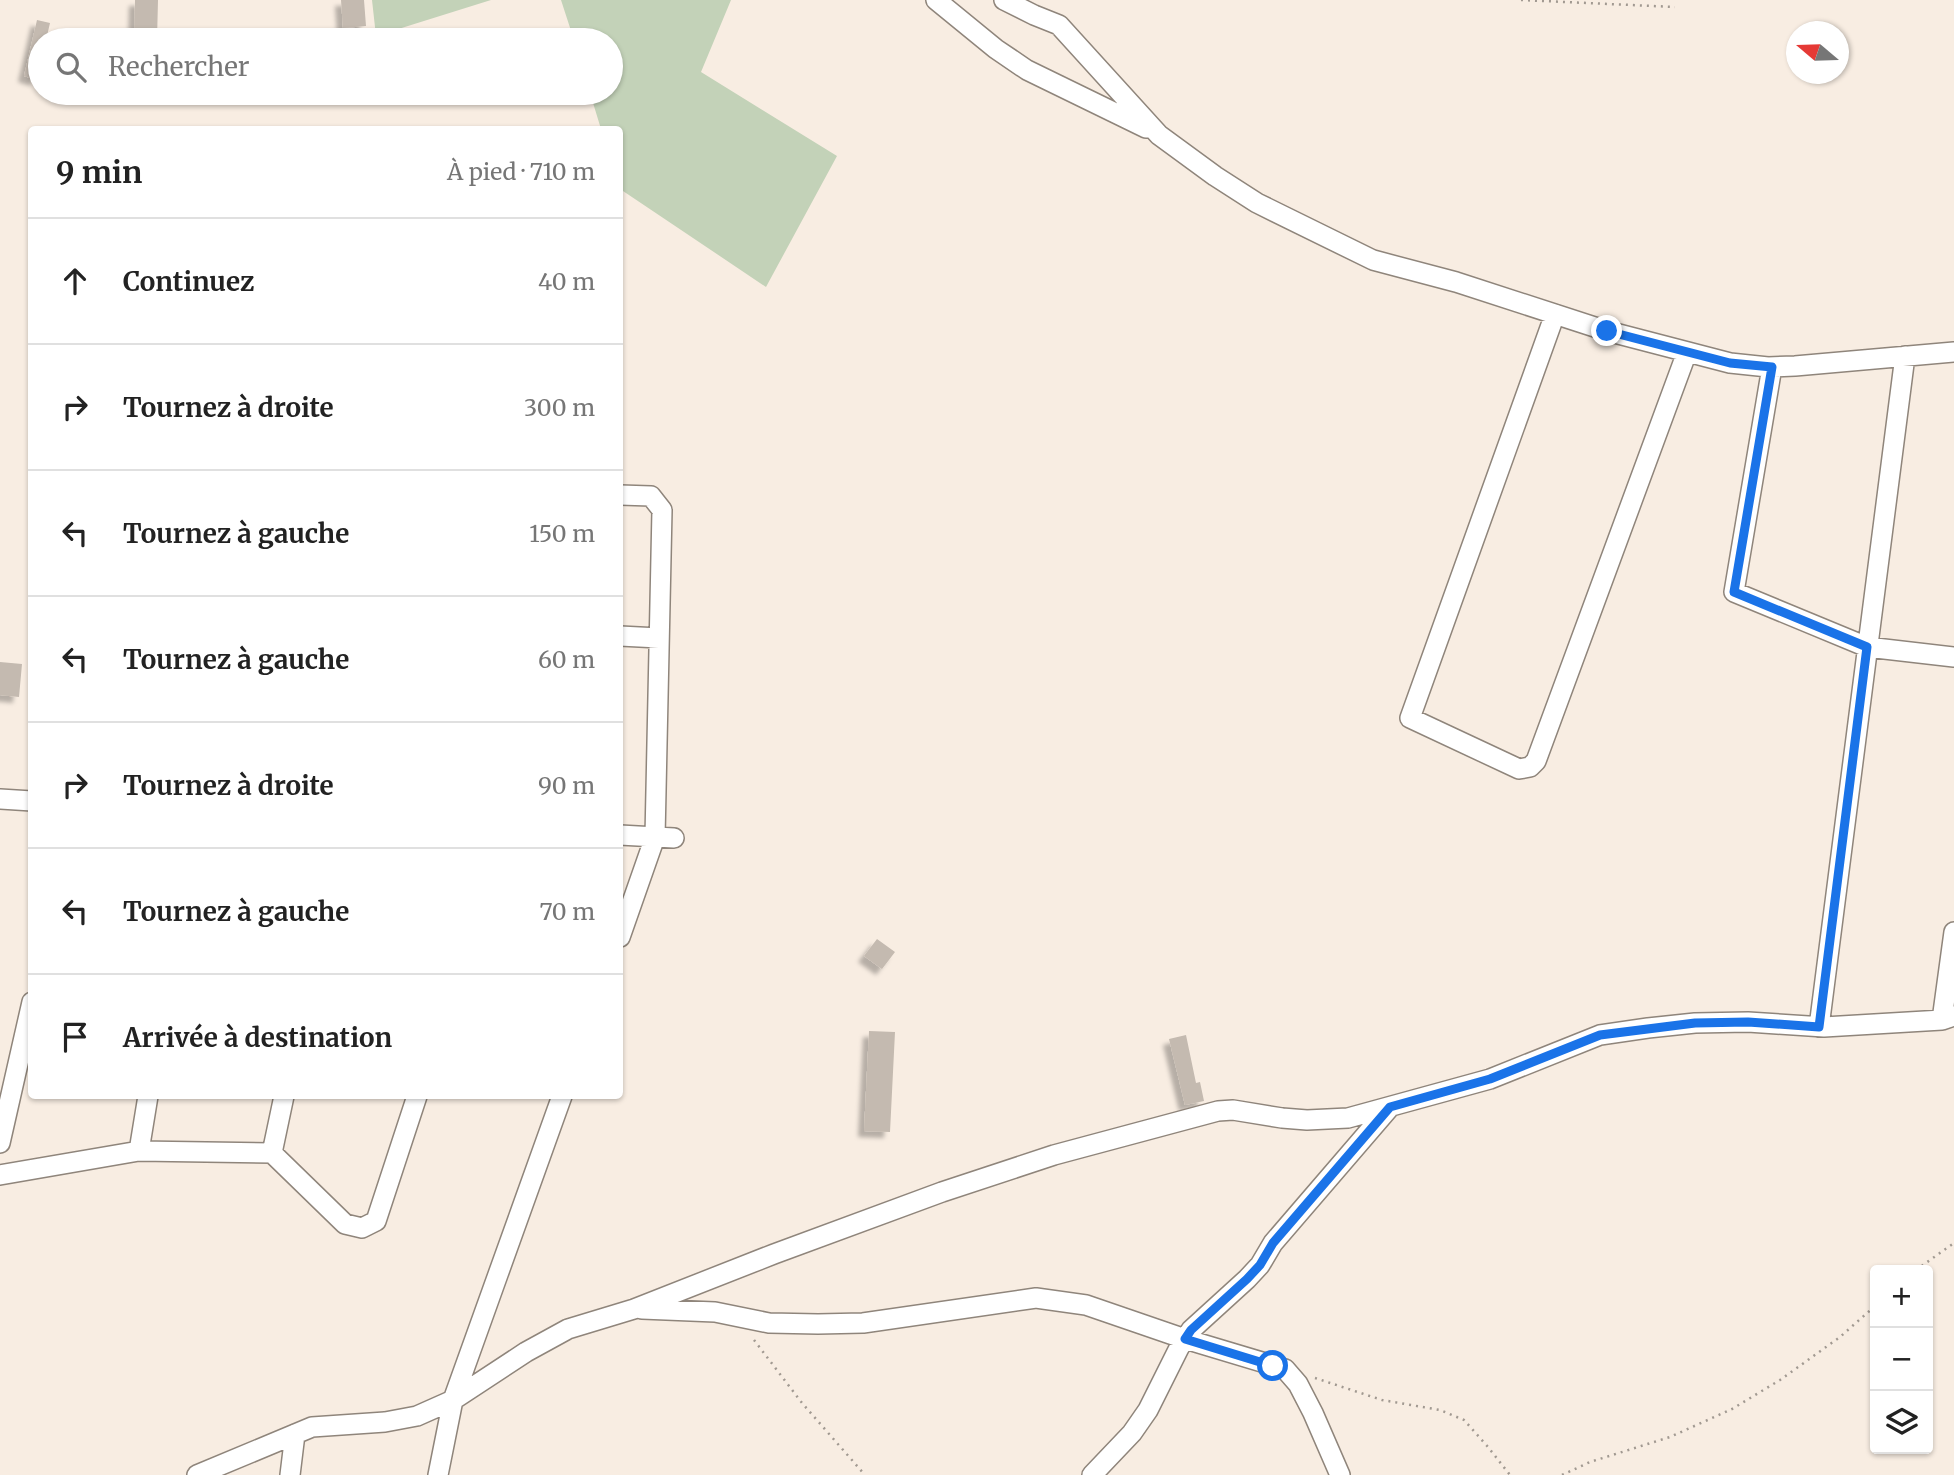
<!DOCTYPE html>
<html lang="fr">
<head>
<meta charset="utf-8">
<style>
	:root { --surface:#fff; --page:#f6f6f6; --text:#222; --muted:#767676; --line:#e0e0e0 }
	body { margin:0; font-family:Merriweather,serif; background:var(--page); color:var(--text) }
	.controls { position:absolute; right:21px; bottom:21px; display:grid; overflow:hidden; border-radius:7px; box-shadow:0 2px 5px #0004 }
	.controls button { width:63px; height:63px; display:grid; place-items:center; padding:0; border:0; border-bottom:2px solid var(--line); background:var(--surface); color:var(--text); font:35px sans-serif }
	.compass { position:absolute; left:1786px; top:21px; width:63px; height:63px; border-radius:50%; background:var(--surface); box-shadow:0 2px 5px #0004; rotate:289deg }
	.stop { position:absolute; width:21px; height:21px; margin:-16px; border:5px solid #1a73e8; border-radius:50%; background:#fff }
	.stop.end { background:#1a73e8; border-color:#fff; box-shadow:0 2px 7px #0008 }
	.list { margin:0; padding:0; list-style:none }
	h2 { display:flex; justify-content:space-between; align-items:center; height:91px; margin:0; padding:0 28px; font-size:30px }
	h2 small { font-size:23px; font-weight:400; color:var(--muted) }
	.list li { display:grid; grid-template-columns:46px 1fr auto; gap:21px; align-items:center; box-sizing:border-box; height:126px; padding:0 28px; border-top:2px solid var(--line) }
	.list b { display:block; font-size:26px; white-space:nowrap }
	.list em { font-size:23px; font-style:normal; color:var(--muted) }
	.icon { flex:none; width:38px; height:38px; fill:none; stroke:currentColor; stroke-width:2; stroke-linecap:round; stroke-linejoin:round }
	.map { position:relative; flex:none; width:1954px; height:1475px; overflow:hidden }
	.search { position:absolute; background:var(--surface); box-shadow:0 2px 5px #0004; left:28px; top:28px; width:595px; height:77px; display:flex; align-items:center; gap:18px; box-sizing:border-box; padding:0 24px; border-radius:38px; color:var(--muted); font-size:26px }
	.panel { position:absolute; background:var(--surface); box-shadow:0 2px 5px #0004; left:28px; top:126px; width:595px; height:973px; border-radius:7px }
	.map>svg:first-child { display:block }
	.green { fill:#c3d2b8 }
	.building { fill:#c4bab0; filter:url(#shadow) }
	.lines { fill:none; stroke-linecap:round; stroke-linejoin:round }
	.street-casing { stroke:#8f857b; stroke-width:22 }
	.path { stroke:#a19991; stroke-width:2.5; stroke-dasharray:2 5; stroke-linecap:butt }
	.street { stroke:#fff; stroke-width:19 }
	.route { stroke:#1a73e8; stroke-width:9 }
</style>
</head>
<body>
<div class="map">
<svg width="1954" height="1475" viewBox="0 0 1954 1475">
	<defs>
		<filter id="shadow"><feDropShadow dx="-6" dy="6" stdDeviation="2" flood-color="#0004"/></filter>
	</defs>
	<rect width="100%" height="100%" fill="#f8ede2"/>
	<path class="green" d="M 372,0 L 491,0 L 376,36 Z
		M 561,0 L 731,0 L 701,72 L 837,156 L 766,287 L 620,189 L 620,130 L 601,129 L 590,93 L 611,93 L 611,40 L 574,40 Z"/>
	<path class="building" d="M 135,0 L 158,0 L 157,40 L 134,40 Z
		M 341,0 L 364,0 L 366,26 L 343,28 Z
		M 37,20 L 50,23 L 46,40 L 40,40 L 40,63 L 36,80 L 24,76 Z
		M 0,662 L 22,664 L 19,697 L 0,695 Z
		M 877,939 L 895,952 L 882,969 L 864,956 Z
		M 869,1031 L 895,1032 L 890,1132 L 864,1131 Z
		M 1186,1035 L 1196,1083 L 1200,1082 L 1204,1101 L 1185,1105 L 1169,1039 Z"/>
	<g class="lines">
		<g class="street-casing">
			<path id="street" d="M 936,0 L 996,49 L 1027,70 L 1146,128
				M 1004,0 L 1034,15 L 1059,25 L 1159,135 L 1215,176 L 1257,203 L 1373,260 L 1456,282 L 1607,331 L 1730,363 L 1768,367 L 1795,366 L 1954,352
				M 1555,314 L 1410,718 L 1519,769 L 1530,767 L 1536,761 L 1687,352
				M 1772,367 L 1734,592 L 1867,647 L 1954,657
				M 620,495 L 651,496 L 662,510 L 655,837 L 620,937
				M 620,636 L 659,638
				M 0,799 L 32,801
				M 620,835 L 674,838
				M 1942,1020 L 1954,932
				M 1819,1027 L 1905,356
				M 0,1143 L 32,1002
				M 139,1151 L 148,1096
				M 272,1153 L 284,1096
				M 0,1175 L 139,1151 L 272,1153 L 345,1224 L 362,1228 L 376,1221 L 417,1096
				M 642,1309 L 715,1312 L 769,1323 L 818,1324 L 863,1323 L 1036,1298 L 1086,1305 L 1185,1339 L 1285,1369 L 1298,1384 L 1313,1413 L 1340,1475
				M 197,1475 L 312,1427 L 385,1422 L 417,1416 L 453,1400 L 526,1352 L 568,1329 L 634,1309 L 774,1254 L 942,1192 L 1054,1155 L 1218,1111 L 1233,1110 L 1282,1118 L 1307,1120 L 1348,1118 L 1490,1079 L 1600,1035 L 1648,1028 L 1695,1023 L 1748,1022 L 1824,1027 L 1942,1020 L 1954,1016
				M 290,1475 L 295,1434
				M 438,1475 L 453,1400 L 562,1096
				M 1092,1475 L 1132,1433 L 1148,1410 L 1179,1348 L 1191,1330 L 1247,1279 L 1260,1265 L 1273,1243 L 1390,1107"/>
		</g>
		<path class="path" d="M 1521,0 L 1675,7
			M 1916,1270 L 1954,1243
			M 754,1340 L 802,1403 L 865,1475
			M 1315,1378 L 1382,1400 L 1440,1410 L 1464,1420 L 1488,1447 L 1510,1475
			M 1562,1475 L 1590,1462 L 1670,1437 L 1732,1409 L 1780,1380 L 1840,1337 L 1875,1306"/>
		<use href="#street" class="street"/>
	</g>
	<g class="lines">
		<path class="route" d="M 1273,1366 L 1185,1339 L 1191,1330 L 1247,1279 L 1260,1265 L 1273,1243 L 1390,1107 L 1490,1079 L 1600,1035 L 1695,1023 L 1748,1022 L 1819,1027 L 1867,647 L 1734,592 L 1772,367 L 1730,363 L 1607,331"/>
	</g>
</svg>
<div class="controls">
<button>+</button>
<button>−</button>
<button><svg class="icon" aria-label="layers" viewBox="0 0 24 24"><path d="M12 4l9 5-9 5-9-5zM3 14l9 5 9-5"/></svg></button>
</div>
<svg class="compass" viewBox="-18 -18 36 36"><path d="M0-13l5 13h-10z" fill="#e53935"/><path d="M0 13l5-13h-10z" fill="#767676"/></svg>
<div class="stop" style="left:1273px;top:1366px"></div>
<div class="stop end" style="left:1607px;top:331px"></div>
<div class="search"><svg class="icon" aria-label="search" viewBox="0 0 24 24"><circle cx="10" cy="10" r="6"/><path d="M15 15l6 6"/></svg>Rechercher</div>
<section class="panel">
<h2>9 min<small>À pied · 710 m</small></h2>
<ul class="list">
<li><svg class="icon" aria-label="ahead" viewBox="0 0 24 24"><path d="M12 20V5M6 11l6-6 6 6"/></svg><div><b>Continuez</b></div><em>40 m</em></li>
<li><svg class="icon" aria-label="right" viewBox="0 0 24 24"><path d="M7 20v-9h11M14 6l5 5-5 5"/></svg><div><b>Tournez à droite</b></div><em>300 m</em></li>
<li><svg class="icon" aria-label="left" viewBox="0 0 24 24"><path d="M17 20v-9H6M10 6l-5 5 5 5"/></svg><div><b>Tournez à gauche</b></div><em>150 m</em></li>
<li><svg class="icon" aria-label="left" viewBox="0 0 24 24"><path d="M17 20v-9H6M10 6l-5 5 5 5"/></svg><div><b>Tournez à gauche</b></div><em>60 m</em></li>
<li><svg class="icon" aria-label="right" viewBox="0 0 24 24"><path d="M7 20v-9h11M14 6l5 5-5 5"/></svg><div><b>Tournez à droite</b></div><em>90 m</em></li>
<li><svg class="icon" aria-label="left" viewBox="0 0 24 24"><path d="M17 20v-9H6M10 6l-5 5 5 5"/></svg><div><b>Tournez à gauche</b></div><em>70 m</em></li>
<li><svg class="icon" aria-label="arrive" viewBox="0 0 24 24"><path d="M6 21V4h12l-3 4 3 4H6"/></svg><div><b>Arrivée à destination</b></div></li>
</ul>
</section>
</div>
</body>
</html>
